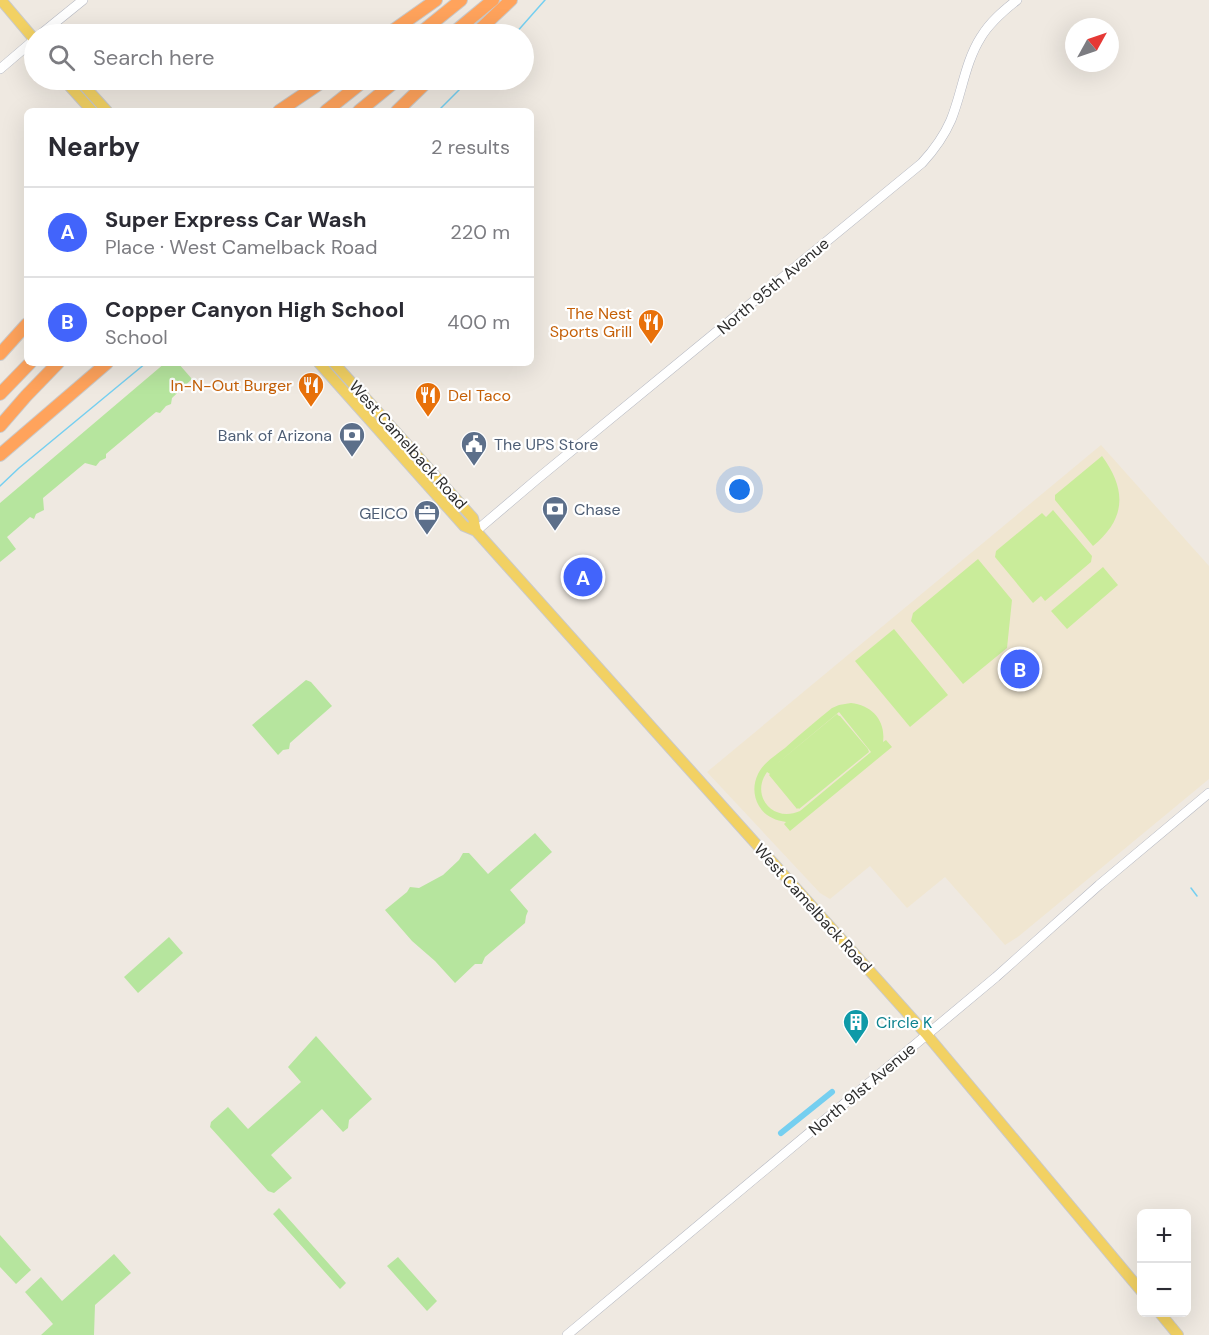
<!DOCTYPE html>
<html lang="en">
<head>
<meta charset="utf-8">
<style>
	:root { --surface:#fff; --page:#f7f7f7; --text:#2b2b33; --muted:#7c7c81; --line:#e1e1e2; --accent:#4264fb }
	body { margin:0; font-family:"DM Sans",sans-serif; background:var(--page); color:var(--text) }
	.controls { position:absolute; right:18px; bottom:18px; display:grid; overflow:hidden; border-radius:9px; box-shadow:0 6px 24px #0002 }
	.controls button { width:54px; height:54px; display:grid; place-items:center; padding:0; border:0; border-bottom:2px solid var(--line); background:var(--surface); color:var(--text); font:30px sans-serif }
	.compass { position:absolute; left:1065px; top:18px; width:54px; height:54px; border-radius:50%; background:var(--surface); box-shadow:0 6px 24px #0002; rotate:50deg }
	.you { position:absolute; left:740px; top:490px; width:21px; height:21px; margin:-15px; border:4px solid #fff; border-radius:50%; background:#1a73e8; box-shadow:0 0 0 9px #1a73e833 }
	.badge { display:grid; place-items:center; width:39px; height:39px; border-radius:50%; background:var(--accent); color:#fff; font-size:20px; font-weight:700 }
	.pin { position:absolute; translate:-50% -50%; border:3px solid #fff; box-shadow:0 2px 6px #0006 }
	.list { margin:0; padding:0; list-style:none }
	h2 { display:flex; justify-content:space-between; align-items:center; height:78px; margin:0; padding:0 24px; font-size:26px }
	h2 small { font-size:20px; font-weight:400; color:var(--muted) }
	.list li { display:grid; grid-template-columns:39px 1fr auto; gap:18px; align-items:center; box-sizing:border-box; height:90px; padding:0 24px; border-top:2px solid var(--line) }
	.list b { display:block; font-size:22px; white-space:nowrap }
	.list p { margin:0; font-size:20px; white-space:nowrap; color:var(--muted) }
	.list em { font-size:20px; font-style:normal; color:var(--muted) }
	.icon { flex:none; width:33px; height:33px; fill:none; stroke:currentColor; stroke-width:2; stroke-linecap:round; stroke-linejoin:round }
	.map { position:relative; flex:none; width:1209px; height:1335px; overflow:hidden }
	.search { position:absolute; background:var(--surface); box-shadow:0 6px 24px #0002; left:24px; top:24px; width:510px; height:66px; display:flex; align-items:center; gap:15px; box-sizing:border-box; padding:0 21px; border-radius:33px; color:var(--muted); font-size:22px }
	.panel { position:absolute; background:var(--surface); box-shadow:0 6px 24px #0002; left:24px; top:108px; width:510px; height:258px; border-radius:9px }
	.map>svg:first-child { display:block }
	.education { fill:#f0e6d1 }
	.green { fill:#b6e59e }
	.pitch { fill:#c9ec9a; fill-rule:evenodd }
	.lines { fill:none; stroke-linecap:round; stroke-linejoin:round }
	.stream { stroke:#75cff0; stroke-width:1.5 }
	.canal { stroke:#75cff0; stroke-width:6 }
	.secondary-casing { stroke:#b4b7c1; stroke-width:10 }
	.primary-casing { stroke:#c9c9c9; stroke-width:12 }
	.highway-casing { stroke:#c9c9c9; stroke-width:14 }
	.secondary { stroke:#fff; stroke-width:9 }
	.primary { stroke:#f2d163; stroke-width:10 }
	.highway { stroke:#ffa35c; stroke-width:12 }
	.labels { text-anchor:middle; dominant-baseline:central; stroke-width:4.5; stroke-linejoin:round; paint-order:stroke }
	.street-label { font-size:16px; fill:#2e2e2e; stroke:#fff }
	.food-label { font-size:16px; fill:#c56008; stroke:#fff; text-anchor:end }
	.service-label { font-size:16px; fill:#4e5e75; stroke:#fff; text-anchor:end }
	.culture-label { font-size:16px; fill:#0d838f; stroke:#fff; text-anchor:start }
</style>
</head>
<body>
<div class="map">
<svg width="1209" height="1335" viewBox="0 0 1209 1335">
	<rect width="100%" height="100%" fill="#efe9e1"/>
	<path class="education" d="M 1101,445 L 1209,566 L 1209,779 L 1019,936 L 1005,945 L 945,877 L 907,908 L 870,866 L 830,899 L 820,893 L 707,772 Z"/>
	<path class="green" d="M 165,363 L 178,363 L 192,379 L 172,398 L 171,404 L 166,406 L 160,413 L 156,412 L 106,454 L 106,458 L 100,461 L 96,466 L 85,463 L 43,498 L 44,510 L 36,514 L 34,519 L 30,517 L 7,537 L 16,549 L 0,562 L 0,503 Z
		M 306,680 L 311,682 L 332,706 L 290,743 L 289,749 L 283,750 L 278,755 L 252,725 Z
		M 535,833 L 552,852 L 510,890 L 528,911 L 526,916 L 525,923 L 485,957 L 482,964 L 475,964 L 455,983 L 435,961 L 412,941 L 385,910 L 407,892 L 410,887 L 419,888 L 443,875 L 459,860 L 463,853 L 469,853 L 488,874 Z
		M 169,937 L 183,953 L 138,993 L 124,977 Z
		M 316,1036 L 372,1099 L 349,1120 L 348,1128 L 343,1132 L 322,1109 L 271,1155 L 292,1178 L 274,1193 L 268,1191 L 210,1127 L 211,1122 L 228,1107 L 248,1129 L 301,1082 L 288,1067 Z
		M 279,1208 L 346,1283 L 340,1289 L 273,1214 Z
		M 0,1235 L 31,1270 L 16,1284 L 0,1267 Z
		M 114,1254 L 131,1273 L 95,1305 L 94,1335 L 41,1335 L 53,1324 L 25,1292 L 41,1277 L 62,1301 Z
		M 398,1257 L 437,1301 L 427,1311 L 387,1266 Z"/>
	<path class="pitch" d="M 1102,456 C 1127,490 1126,519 1093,546 L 1055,500 L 1055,495 Z
		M 1053,510 L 1092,556 L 1091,562 L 1045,601 L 1041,596 L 1033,603 L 995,557 L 996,551 L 1042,513 L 1046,517 Z
		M 978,559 L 1012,600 L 1007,648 L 963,684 L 911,621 L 913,613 Z
		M 1103,567 L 1118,585 L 1067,629 L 1051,611 Z
		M 894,629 L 948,695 L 910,727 L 855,661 Z
		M 851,703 C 872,705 886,721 883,742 L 886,740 L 892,747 L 790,831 L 784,824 L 786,822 C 774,820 765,816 759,806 C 753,796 753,784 758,774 C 763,763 776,755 785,748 C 800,734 816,721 832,708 L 839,705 ZM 839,712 L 871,752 L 800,811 C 773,823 750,796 767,772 L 770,774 L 769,775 L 797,809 L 798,808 L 799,809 L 869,752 L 868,749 L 840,716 L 839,716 L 837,714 L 768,771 Z"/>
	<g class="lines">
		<path class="stream" d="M 515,34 L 545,0
			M 438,111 L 469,80
			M 0,486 L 19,468 L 146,363
			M 1191,888 L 1197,896"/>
		<path class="canal" d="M 781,1133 L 832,1092"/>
		<g class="secondary-casing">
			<path id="secondary" d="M 41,34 L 83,0
				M 0,69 L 34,40
				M 476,531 L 536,480 L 922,163 C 934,150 944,136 951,120 C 962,93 965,62 981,37 C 990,22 1003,11 1017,0
				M 567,1335 L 996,977 L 1099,885 L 1209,793"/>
		</g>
		<g class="primary-casing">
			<path id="primary" d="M 1,0 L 34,39
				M 64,80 L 92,111
				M 79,80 L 107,111
				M 319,363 L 464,526 L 476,531 L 927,1035 L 1142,1292
				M 334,363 L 473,518 L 476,531
				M 1159,1312 L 1178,1335"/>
		</g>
		<g class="highway-casing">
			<path id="highway" d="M 388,34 L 436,0
				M 419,34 L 461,0
				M 452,34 L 493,0
				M 475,34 L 511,0
				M 279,111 L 325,80
				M 326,111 L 365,80
				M 359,111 L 397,80
				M 397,111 L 429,80
				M 0,354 L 27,324
				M 0,394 L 30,363
				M 0,426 L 26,396 L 58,363
				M 0,455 L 107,363"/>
		</g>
		<use href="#secondary" class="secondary"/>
		<use href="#primary" class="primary"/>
		<use href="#highway" class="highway"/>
	</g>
	<defs>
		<g id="restaurant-pin" transform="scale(1.35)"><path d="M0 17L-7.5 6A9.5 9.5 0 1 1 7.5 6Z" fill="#e8710a" stroke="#fff"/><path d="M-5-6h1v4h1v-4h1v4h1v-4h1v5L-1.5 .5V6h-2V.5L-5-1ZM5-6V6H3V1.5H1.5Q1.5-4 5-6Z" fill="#fff"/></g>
		<g id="bank-pin" transform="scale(1.35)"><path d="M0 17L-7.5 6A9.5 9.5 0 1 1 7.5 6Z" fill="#5c6f8a" stroke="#fff"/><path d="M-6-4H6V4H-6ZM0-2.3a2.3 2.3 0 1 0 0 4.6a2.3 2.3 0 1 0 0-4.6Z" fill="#fff"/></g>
		<g id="civic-pin" transform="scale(1.35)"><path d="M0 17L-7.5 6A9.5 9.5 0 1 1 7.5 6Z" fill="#5c6f8a" stroke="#fff"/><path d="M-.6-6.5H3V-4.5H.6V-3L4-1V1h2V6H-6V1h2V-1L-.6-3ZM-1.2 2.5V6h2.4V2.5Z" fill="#fff"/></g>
		<g id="office-pin" transform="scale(1.35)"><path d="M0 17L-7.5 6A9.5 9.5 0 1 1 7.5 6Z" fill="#5c6f8a" stroke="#fff"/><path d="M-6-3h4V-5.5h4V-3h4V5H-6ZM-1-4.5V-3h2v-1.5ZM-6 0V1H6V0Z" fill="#fff"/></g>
		<g id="building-pin" transform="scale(1.35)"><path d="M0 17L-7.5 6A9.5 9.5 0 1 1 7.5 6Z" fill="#0f9aa8" stroke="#fff"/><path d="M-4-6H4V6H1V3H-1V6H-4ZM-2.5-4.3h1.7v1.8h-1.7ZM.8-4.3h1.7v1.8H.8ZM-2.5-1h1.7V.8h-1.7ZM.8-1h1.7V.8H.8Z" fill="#fff"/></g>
	</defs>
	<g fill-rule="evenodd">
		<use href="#restaurant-pin" x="651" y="322"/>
		<use href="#restaurant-pin" x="311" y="385"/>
		<use href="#restaurant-pin" x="428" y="395"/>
		<use href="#bank-pin" x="352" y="435"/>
		<use href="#civic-pin" x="474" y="444"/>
		<use href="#bank-pin" x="555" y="509"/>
		<use href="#office-pin" x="427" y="513"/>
		<use href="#building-pin" x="856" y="1022"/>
	</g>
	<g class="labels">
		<g class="street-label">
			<text transform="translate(773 286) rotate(-40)">North 95th Avenue</text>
			<text transform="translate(408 445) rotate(48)">West Camelback Road</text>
			<text transform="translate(813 908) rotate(48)">West Camelback Road</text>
			<text transform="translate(862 1089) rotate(-40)">North 91st Avenue</text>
		</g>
		<g class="food-label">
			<text x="632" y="313">The Nest<tspan x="632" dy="18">Sports Grill</tspan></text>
			<text x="292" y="385">In-N-Out Burger</text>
			<text x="448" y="395" text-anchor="start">Del Taco</text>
		</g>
		<g class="service-label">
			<text x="332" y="435">Bank of Arizona</text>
			<text x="494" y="444" text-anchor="start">The UPS Store</text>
			<text x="574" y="509" text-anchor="start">Chase</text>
			<text x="408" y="513">GEICO</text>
		</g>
		<g class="culture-label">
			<text x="876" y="1022">Circle K</text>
		</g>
	</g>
</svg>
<div class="controls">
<button>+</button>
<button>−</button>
</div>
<svg class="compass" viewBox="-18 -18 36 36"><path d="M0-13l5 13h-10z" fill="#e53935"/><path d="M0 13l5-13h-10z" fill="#7c7c81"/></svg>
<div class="you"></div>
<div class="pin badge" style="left:583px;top:577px">A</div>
<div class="pin badge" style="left:1020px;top:669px">B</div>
<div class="search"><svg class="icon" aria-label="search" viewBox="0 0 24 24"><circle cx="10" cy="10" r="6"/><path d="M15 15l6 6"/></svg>Search here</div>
<section class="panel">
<h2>Nearby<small>2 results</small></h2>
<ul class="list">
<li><span class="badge">A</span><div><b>Super Express Car Wash</b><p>Place · West Camelback Road</p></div><em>220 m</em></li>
<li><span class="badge">B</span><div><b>Copper Canyon High School</b><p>School</p></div><em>400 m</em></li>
</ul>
</section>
</div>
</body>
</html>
